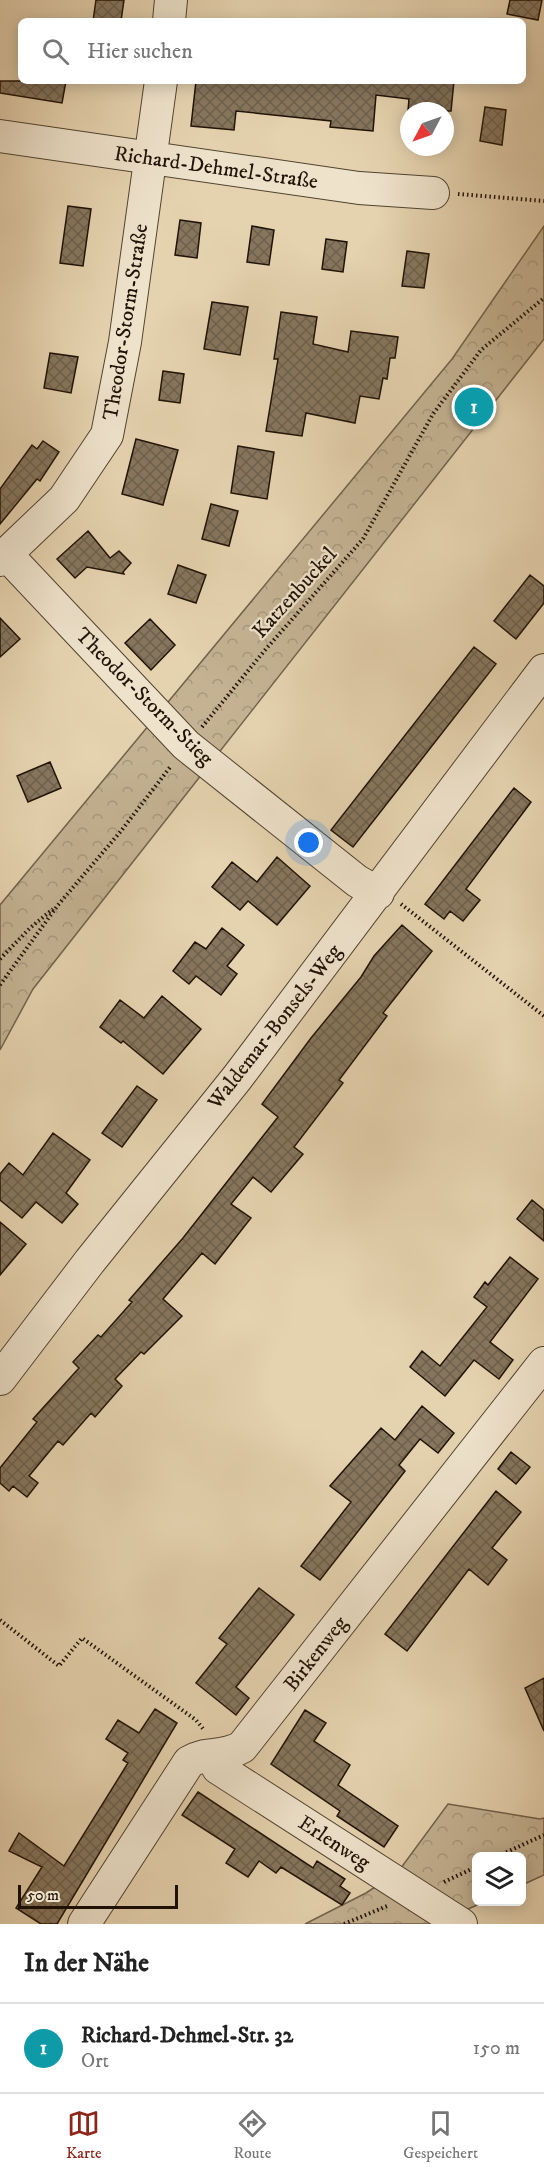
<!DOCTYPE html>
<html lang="de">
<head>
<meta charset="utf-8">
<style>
	:root { --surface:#fff; --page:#f2f2f2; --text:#222; --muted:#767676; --line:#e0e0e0; --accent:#8f2418 }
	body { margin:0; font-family:"IM FELL DW Pica",serif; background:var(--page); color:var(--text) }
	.controls { position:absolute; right:18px; bottom:18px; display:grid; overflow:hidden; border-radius:9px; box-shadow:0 3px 15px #0003 }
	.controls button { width:54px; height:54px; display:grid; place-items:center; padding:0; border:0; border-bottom:2px solid var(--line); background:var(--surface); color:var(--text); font:30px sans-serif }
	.compass { position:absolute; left:400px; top:102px; width:54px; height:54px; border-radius:50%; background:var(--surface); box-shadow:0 3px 15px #0003; rotate:229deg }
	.scale { position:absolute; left:18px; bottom:15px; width:160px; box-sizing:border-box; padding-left:6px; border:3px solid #201306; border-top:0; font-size:16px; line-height:21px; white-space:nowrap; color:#201306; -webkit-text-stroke:4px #eee2cb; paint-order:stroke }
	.you { position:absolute; left:309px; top:843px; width:21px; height:21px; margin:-15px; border:4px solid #fff; border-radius:50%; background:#1a73e8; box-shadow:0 0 0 9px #1a73e833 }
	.badge { display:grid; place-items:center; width:39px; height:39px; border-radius:50%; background:var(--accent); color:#fff; font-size:20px; font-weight:700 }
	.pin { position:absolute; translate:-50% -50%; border:3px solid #fff; box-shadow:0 2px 6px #0006 }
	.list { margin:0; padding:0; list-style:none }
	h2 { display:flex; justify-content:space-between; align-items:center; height:78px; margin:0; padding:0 24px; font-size:26px }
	h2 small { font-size:20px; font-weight:400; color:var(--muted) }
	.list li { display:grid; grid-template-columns:39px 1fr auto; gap:18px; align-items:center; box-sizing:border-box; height:90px; padding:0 24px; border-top:2px solid var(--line) }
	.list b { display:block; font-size:22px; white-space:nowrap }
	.list p { margin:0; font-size:20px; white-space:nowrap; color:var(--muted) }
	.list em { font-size:20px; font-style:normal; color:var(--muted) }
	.icon { flex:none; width:33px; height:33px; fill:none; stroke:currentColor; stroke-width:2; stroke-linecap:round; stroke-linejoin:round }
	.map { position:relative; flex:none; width:544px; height:1924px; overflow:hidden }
	.search { position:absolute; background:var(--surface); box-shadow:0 3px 15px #0003; left:18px; right:18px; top:18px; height:66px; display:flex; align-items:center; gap:15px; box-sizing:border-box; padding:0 21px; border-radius:9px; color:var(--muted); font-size:22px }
	.sheet { height:168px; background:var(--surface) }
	nav { display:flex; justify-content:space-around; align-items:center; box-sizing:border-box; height:84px; border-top:2px solid var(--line); background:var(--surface); font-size:16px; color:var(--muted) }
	nav a { display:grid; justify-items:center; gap:3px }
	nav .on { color:var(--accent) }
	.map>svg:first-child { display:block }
	.park { fill:url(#park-crowns); stroke:#72624c; stroke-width:1.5 }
	.building { fill:url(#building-cross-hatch); stroke:#201306; stroke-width:1.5 }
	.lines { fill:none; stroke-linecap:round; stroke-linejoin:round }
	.minor-casing { stroke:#514330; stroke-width:34 }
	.path { stroke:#201306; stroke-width:4; stroke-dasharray:1.5 3; stroke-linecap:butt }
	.minor { stroke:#eee2cb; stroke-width:32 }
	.labels { text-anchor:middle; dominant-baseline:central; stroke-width:4.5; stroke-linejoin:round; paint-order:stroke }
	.street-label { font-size:21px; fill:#201306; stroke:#eee2cb }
</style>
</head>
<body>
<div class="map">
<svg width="544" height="1924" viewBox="0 0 544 1924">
	<defs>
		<pattern id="park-crowns" width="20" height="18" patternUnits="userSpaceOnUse" patternTransform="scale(1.5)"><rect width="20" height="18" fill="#c4b292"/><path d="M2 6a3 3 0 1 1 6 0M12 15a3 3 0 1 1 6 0" fill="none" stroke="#a8987c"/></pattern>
		<pattern id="building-cross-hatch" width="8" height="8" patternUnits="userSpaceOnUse" patternTransform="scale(1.5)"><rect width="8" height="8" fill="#86765e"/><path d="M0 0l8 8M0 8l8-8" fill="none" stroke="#6d604c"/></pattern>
	</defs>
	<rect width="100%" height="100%" fill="#e5d2af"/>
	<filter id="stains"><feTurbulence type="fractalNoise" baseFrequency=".00333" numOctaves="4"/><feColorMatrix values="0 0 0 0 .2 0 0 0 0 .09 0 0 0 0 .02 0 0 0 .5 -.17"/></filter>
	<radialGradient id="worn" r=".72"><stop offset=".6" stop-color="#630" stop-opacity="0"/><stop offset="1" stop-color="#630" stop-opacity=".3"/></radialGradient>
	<path class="park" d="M 544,226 L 544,339 L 33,989 L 0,1050 L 0,905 L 452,359 Z
		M 448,1804 L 540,1819 L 544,1818 L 544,1875 L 522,1885 L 522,1856 L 476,1856 L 476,1902 L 484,1902 L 434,1924 L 305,1924 L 366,1893 L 398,1872 Z"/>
	<path class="building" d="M 96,0 L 124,0 L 121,21 L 93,21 Z
		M 510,0 L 542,0 L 538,20 L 507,14 Z
		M 0,81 L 66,81 L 62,103 L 0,93 Z
		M 196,81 L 454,81 L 451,111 L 408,111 L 409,99 L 376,95 L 373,131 L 330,127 L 331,121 L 236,111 L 234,130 L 191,126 Z
		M 485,107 L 506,110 L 502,145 L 480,141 Z
		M 68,206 L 91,209 L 83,266 L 60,263 Z
		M 180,220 L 201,223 L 197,258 L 175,255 Z
		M 252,226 L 274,230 L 269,265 L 247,262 Z
		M 326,239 L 347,242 L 343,272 L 322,269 Z
		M 407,251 L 429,254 L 424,288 L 402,286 Z
		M 212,302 L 248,307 L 240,355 L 204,349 Z
		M 281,312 L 317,317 L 313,344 L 348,352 L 351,331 L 398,337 L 395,358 L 390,358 L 387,379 L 383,378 L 379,399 L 360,396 L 355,423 L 306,413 L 302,436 L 266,431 L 278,359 L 274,359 Z
		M 50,353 L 78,357 L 71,393 L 44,388 Z
		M 163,371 L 184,374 L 180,403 L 159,400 Z
		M 136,439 L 178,450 L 163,505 L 122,494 Z
		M 43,441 L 59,452 L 40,481 L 37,479 L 0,524 L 0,489 L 32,445 L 37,449 Z
		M 238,446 L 274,452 L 267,499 L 231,493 Z
		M 211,504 L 238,511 L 229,546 L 202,539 Z
		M 88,531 L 110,558 L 119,551 L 131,563 L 123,572 L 124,574 L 87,567 L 75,578 L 57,559 Z
		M 178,565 L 206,575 L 196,603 L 168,594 Z
		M 530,575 L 544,586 L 544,603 L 516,639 L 494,621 Z
		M 0,618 L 20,639 L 0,657 Z
		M 150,619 L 175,645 L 151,670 L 125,643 Z
		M 474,647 L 496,664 L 353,847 L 331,830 Z
		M 50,762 L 61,788 L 28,802 L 17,776 Z
		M 514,788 L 531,802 L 466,889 L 480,900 L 463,921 L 450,911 L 444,919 L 425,904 Z
		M 277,857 L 310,886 L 277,925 L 248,901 L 240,910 L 212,887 L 232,862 L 257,882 Z
		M 402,925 L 432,951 L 383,1013 L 387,1016 L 339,1080 L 343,1083 L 294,1147 L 303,1154 L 271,1192 L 253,1177 L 231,1204 L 251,1218 L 215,1264 L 202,1253 L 163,1299 L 182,1316 L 144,1354 L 141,1352 L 115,1379 L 122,1386 L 95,1417 L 91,1413 L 63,1445 L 58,1441 L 29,1476 L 38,1483 L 27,1497 L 13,1486 L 9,1491 L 0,1483 L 0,1468 L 37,1422 L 33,1419 L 79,1368 L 73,1362 L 98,1335 L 101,1337 L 132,1302 L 129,1300 L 183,1238 L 278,1117 L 262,1104 L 311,1038 L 361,977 L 374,956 Z
		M 222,928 L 244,945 L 227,966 L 237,974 L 221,995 L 196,976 L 189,984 L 173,971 L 195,942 L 206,949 Z
		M 162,996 L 201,1029 L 163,1074 L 123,1041 L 121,1043 L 100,1027 L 120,1000 L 144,1018 Z
		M 137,1086 L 157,1100 L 122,1147 L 102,1133 Z
		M 53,1133 L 90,1160 L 66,1193 L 78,1204 L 62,1223 L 36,1202 L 22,1218 L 0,1200 L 0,1174 L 9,1163 L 23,1175 Z
		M 532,1200 L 544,1210 L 544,1241 L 517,1219 Z
		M 0,1222 L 26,1244 L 0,1275 Z
		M 510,1257 L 538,1279 L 490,1342 L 513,1360 L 499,1379 L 474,1360 L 445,1396 L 410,1367 L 422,1351 L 440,1366 L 487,1307 L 474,1297 L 485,1282 L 488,1285 Z
		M 422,1406 L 454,1433 L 438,1453 L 420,1439 L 399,1465 L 405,1471 L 320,1580 L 301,1566 L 351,1502 L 330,1486 L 381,1428 L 395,1440 Z
		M 511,1452 L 530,1467 L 516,1484 L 498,1469 Z
		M 496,1491 L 521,1512 L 492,1548 L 507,1560 L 488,1585 L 469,1569 L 407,1651 L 385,1634 Z
		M 259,1588 L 294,1615 L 236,1687 L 249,1698 L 236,1715 L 196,1683 L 227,1644 L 219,1638 Z
		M 544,1678 L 544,1731 L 525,1688 Z
		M 155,1709 L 177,1723 L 57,1924 L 41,1924 L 16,1908 L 42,1867 L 9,1851 L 19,1833 L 64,1866 L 128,1763 L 123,1760 L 128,1753 L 106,1739 L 118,1720 L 139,1733 Z
		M 305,1710 L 326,1723 L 314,1741 L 350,1765 L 338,1785 L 398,1826 L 384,1847 L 337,1816 L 340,1811 L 271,1764 Z
		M 198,1792 L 313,1868 L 317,1861 L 345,1879 L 340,1886 L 350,1893 L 342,1905 L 281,1867 L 276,1873 L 259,1861 L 248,1877 L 226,1863 L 235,1849 L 182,1815 Z"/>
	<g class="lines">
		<g class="minor-casing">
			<path id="minor" d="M 169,21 L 171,0
				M 0,136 L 359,188 L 433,193
				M 6,554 L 186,745 L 357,881 L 378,893
				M 0,560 L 64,499 L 107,435 L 125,342 L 161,81
				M 0,1379 L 90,1261 L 237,1078 L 544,670
				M 212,1756 L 218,1768 L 461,1924
				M 84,1924 L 189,1762 C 207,1751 221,1759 242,1747 L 544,1363"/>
		</g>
		<path class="path" d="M 458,194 L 544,201
			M 202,727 L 265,650 L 363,539 L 433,414 L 481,350 L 544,298
			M 401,904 L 544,1016
			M 0,959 L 30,928 L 53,909
			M 0,985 L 58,905 L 121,831 L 171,766
			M 0,1620 L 59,1666 L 82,1638 L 196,1720 L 204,1730
			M 498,1856 L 544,1835
			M 444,1882 L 476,1867
			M 344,1924 L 387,1906"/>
		<use href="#minor" class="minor"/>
	</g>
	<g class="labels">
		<g class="street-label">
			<text transform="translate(216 168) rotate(8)">Richard-Dehmel-Straße</text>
			<text transform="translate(126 322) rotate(-81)">Theodor-Storm-Straße</text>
			<text transform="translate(295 593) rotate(-48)">Katzenbuckel</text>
			<text transform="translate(144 697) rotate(45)">Theodor-Storm-Stieg</text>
			<text transform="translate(275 1027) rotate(-52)">Waldemar-Bonsels-Weg</text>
			<text transform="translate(316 1654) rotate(-52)">Birkenweg</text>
			<text transform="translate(334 1843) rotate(33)">Erlenweg</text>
		</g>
	</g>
	<rect width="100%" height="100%" filter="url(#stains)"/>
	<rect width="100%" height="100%" fill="url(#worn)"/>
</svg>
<div class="controls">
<button><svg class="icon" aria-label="layers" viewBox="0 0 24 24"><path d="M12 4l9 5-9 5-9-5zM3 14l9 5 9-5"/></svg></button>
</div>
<svg class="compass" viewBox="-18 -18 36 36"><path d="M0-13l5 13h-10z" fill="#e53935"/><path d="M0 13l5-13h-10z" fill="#767676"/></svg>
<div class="scale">50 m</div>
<div class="you"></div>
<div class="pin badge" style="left:474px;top:407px;background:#0f9aa8">1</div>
<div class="search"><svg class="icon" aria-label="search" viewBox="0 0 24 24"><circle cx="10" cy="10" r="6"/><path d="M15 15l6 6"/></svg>Hier suchen</div>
</div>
<section class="sheet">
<h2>In der Nähe<small></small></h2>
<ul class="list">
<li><span class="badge" style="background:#0f9aa8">1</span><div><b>Richard-Dehmel-Str. 32</b><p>Ort</p></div><em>150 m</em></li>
</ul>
</section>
<nav>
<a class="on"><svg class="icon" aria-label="map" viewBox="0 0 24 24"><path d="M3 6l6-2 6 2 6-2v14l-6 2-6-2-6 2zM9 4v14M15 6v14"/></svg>Karte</a>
<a><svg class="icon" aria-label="directions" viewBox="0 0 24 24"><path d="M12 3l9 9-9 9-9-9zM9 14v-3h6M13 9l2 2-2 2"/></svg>Route</a>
<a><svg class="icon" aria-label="saved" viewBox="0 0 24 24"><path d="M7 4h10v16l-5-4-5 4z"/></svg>Gespeichert</a>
</nav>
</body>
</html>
